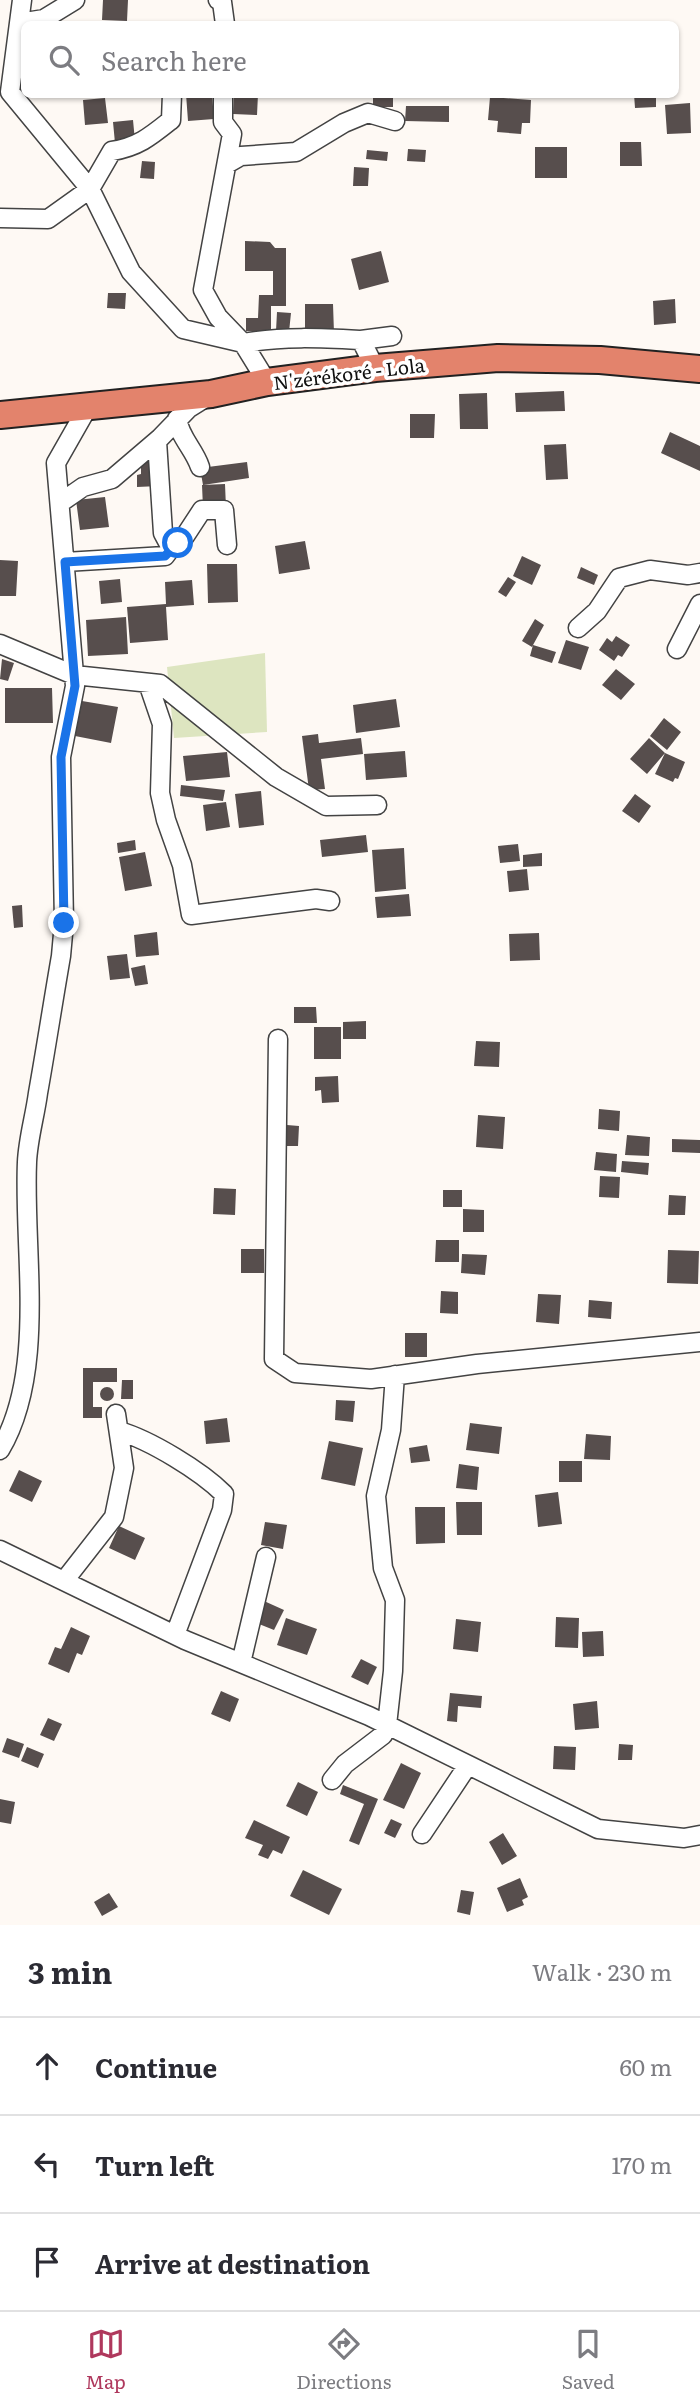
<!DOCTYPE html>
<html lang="en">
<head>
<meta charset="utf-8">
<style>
	:root { --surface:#fff; --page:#f7f7f7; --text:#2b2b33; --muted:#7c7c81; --line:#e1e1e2; --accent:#af385d }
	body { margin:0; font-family:Literata,serif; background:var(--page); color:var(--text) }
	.stop { position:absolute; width:21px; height:21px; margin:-16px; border:5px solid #1a73e8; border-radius:50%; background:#fff }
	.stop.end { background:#1a73e8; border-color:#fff; box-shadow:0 2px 7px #0008 }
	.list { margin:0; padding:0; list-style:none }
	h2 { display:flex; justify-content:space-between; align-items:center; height:91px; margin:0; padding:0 28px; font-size:30px }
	h2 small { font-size:23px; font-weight:400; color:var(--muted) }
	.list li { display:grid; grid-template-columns:46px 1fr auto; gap:21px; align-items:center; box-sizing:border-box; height:98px; padding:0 28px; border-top:2px solid var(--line) }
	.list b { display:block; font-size:26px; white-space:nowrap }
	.list em { font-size:23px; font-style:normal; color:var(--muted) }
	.icon { flex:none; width:38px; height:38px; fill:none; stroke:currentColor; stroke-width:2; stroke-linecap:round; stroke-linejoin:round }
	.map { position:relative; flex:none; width:700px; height:1925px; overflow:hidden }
	.search { position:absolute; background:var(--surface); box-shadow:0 2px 5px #0004; left:21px; right:21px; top:21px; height:77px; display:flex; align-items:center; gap:18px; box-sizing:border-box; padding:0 24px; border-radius:10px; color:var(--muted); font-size:26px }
	.sheet { height:385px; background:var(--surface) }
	nav { display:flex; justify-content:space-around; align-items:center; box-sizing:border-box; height:98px; border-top:2px solid var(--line); background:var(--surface); font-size:19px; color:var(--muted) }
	nav a { display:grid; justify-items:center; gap:4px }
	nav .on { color:var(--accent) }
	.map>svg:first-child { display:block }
	.green { fill:#dde5c0 }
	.building { fill:#574e4d }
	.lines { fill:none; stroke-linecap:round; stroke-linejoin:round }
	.minor-casing { stroke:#434343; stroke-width:21 }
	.highway-casing { stroke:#212121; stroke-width:30 }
	.minor { stroke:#fff; stroke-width:18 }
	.highway { stroke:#e3836c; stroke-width:26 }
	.route { stroke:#1a73e8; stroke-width:9 }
	.labels { text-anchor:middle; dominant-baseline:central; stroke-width:7; stroke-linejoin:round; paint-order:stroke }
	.street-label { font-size:19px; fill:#101010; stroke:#fff }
</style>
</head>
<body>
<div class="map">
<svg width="700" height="1925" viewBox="0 0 700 1925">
	<rect width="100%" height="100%" fill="#fef9f4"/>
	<path class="green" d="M 265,653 L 267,732 L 174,738 L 167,667 Z"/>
	<path class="building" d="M 103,0 L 128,0 L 127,21 L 102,20 Z
		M 186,94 L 212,94 L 214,119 L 188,121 Z
		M 234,94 L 258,94 L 257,115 L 233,114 Z
		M 373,94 L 393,94 L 393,107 L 373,107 Z
		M 634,94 L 656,94 L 656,107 L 635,108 Z
		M 490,97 L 531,100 L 530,123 L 522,123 L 521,134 L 497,132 L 498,121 L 488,120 Z
		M 105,98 L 108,123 L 85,125 L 83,100 Z
		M 690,103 L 691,133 L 667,134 L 665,105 Z
		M 406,106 L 449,106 L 449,122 L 405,121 Z
		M 133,120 L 135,141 L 115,143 L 113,122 Z
		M 620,142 L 641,142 L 642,166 L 620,166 Z
		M 535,147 L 567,147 L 567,178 L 535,178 Z
		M 408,149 L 426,150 L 425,162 L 407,161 Z
		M 367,150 L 388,152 L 387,161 L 366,159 Z
		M 142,161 L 155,162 L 154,179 L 140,178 Z
		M 354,167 L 369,168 L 368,186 L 353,186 Z
		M 245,241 L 270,242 L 275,248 L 286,248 L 286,306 L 271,306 L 271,331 L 246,331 L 246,318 L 258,318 L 259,295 L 273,295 L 273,271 L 245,271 Z
		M 381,251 L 389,282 L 359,290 L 351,259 Z
		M 108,293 L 126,293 L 125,309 L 107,308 Z
		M 675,299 L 676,323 L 654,325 L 653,301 Z
		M 305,304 L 333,304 L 334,333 L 305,333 Z
		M 277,312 L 291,313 L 289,332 L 276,331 Z
		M 564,391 L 565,411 L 516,412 L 515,393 Z
		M 487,393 L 488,429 L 460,429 L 459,394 Z
		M 410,414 L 435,414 L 434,438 L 410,438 Z
		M 670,432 L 700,446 L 700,471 L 661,453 Z
		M 566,444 L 568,479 L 546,480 L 544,445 Z
		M 141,462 L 158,462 L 159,486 L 137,487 L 137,475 L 141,474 Z
		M 247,462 L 249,478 L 203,485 L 200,468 Z
		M 225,484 L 226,508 L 203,508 L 202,485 Z
		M 105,497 L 109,527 L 80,530 L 76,500 Z
		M 305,541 L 310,569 L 279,574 L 275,546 Z
		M 522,556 L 541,565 L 532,585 L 513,576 Z
		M 0,560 L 18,561 L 16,596 L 0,596 Z
		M 207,564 L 237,564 L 238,602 L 208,603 Z
		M 581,567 L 598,575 L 594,585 L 577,578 Z
		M 508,577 L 516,582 L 506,597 L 498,592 Z
		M 120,579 L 122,602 L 101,604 L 99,581 Z
		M 192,580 L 194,605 L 166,607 L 168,640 L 130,643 L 127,607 L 166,604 L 165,582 Z
		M 126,617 L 128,654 L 88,656 L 86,620 Z
		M 535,619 L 544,625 L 533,645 L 556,652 L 552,663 L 530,656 L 533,645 L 532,647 L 522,641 Z
		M 616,636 L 630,645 L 622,657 L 618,655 L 614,661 L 599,650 L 607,638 L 612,642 Z
		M 566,640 L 589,647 L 581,670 L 558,663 Z
		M 2,659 L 14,663 L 8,681 L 0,679 Z
		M 616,669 L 635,684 L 621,700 L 602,685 Z
		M 5,688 L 52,688 L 53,723 L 5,723 Z
		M 396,699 L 400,727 L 356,733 L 353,705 Z
		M 82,701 L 118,707 L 111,743 L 75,736 Z
		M 664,718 L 681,732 L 667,750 L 650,736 Z
		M 318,734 L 319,743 L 361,738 L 363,754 L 321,759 L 325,789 L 309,790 L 302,736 Z
		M 649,738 L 665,753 L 647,774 L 630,759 Z
		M 405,751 L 407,777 L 366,780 L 364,754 Z
		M 227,752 L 230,777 L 186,781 L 183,756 Z
		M 665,753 L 685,762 L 678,779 L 675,778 L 673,782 L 655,774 Z
		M 181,785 L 225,790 L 223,801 L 180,796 Z
		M 261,791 L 264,825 L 239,828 L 235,794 Z
		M 635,794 L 651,806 L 639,823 L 622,811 Z
		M 226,802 L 230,827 L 206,831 L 203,805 Z
		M 366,835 L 368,852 L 322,857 L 320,840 Z
		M 135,840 L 136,850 L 118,853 L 117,843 Z
		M 518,844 L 520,861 L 500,863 L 498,846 Z
		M 404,848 L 406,889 L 375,892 L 372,850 Z
		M 145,852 L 152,886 L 125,891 L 119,857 Z
		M 542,853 L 542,866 L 523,867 L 523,855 Z
		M 527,869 L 529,890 L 509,892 L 507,871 Z
		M 409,894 L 411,916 L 377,918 L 375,897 Z
		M 22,905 L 23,927 L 14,928 L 12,906 Z
		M 157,932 L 159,955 L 136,957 L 134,935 Z
		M 539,933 L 540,960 L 510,961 L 509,934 Z
		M 127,954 L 130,978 L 110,980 L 107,956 Z
		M 145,965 L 148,984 L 135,986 L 131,968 Z
		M 294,1007 L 316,1007 L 317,1023 L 294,1023 Z
		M 366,1021 L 366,1039 L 343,1039 L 343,1022 Z
		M 314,1027 L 341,1027 L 341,1059 L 314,1059 Z
		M 476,1041 L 500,1042 L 499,1067 L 474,1066 Z
		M 338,1076 L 339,1102 L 322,1103 L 321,1090 L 315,1091 L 315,1077 Z
		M 599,1109 L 620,1111 L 619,1131 L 598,1129 Z
		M 478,1115 L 505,1117 L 503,1149 L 476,1147 Z
		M 287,1125 L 299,1126 L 298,1146 L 286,1146 Z
		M 627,1135 L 650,1137 L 649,1156 L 625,1155 Z
		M 672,1139 L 700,1140 L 700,1153 L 672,1152 Z
		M 596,1152 L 617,1154 L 616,1172 L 594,1170 Z
		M 622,1161 L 649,1163 L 648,1175 L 621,1172 Z
		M 600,1176 L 620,1177 L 619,1198 L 599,1197 Z
		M 214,1188 L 236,1189 L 235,1215 L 213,1214 Z
		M 443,1190 L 462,1190 L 462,1207 L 443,1207 Z
		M 669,1195 L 686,1196 L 685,1215 L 668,1215 Z
		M 463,1209 L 484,1210 L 484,1232 L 463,1232 Z
		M 436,1240 L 459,1240 L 459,1262 L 435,1262 Z
		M 241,1249 L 264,1249 L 264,1273 L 241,1273 Z
		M 668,1250 L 699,1251 L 698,1284 L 667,1283 Z
		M 462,1254 L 487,1255 L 485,1275 L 461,1273 Z
		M 441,1291 L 458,1292 L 458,1314 L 440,1313 Z
		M 538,1294 L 561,1295 L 559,1324 L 536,1322 Z
		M 589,1300 L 612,1302 L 611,1319 L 588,1317 Z
		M 405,1333 L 427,1333 L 427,1357 L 405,1357 Z
		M 83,1368 L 117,1368 L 117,1382 L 93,1382 L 93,1407 L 102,1407 L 102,1418 L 83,1418 Z
		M 122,1380 L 133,1380 L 133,1399 L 121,1399 Z
		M100 1394a7 7 0 1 1 14 0a7 7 0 1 1-14 0Z
		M 336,1400 L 355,1401 L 353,1422 L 335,1420 Z
		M 227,1418 L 230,1442 L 206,1444 L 204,1421 Z
		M 470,1423 L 502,1427 L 499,1454 L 466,1450 Z
		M 586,1434 L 611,1436 L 610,1460 L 584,1459 Z
		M 329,1441 L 363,1448 L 355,1486 L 321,1479 Z
		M 427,1445 L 430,1461 L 411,1463 L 409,1448 Z
		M 559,1461 L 582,1461 L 582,1482 L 559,1482 Z
		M 459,1464 L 479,1467 L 477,1490 L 456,1488 Z
		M 19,1470 L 42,1481 L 32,1502 L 9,1491 Z
		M 558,1492 L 562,1524 L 538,1527 L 535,1495 Z
		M 456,1502 L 482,1502 L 482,1535 L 457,1535 Z
		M 415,1507 L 445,1507 L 445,1543 L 416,1544 Z
		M 265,1522 L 287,1525 L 283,1549 L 261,1545 Z
		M 119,1526 L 145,1538 L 135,1560 L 109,1548 Z
		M 264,1601 L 284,1610 L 274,1630 L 254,1622 Z
		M 556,1617 L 579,1618 L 578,1648 L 555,1647 Z
		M 286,1618 L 317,1629 L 307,1655 L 277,1645 Z
		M 456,1619 L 481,1622 L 478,1652 L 453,1649 Z
		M 71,1627 L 90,1636 L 82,1655 L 77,1653 L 69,1673 L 48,1664 L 55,1647 L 61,1649 Z
		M 603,1631 L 604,1656 L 583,1657 L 582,1632 Z
		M 361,1659 L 377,1667 L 368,1685 L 351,1677 Z
		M 221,1691 L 239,1699 L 230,1722 L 211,1714 Z
		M 450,1693 L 482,1696 L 481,1708 L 458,1706 L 457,1722 L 447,1721 Z
		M 597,1701 L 599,1728 L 575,1730 L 573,1704 Z
		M 48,1718 L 62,1724 L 54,1741 L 40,1735 Z
		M 7,1738 L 24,1744 L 19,1758 L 2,1752 Z
		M 619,1744 L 633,1745 L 632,1760 L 618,1760 Z
		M 554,1746 L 576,1747 L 575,1770 L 553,1769 Z
		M 27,1747 L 44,1754 L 38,1768 L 21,1761 Z
		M 401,1763 L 421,1773 L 404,1809 L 383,1800 Z
		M 298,1782 L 318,1792 L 307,1816 L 286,1806 Z
		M 343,1785 L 378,1799 L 359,1845 L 349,1841 L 364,1804 L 340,1794 Z
		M 0,1799 L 15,1802 L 11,1824 L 0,1822 Z
		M 391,1819 L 402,1824 L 395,1838 L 384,1833 Z
		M 254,1820 L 290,1837 L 282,1854 L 273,1850 L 268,1859 L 258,1855 L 263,1845 L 245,1838 Z
		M 503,1833 L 517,1856 L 502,1865 L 489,1842 Z
		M 303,1870 L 342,1889 L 329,1915 L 290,1896 Z
		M 520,1878 L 528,1897 L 522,1900 L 524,1905 L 507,1912 L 497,1888 Z
		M 461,1890 L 474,1892 L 470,1915 L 457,1912 Z
		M 109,1893 L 118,1907 L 102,1916 L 94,1902 Z"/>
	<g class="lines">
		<g class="minor-casing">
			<path id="minor" d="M 22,0 L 10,92 L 90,189 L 131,272 L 183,329 L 243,343 L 267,382
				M 218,0 L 222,2 L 225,24
				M 19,23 L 44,19 L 75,0
				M 223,94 L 223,122 L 232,134 L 203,290 L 218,317 L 243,343 C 283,336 321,338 361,340 L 375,368
				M 227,164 L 241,156 L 296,152 L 344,123 L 368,113 L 395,121
				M 0,218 L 48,219 L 90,189 L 112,151 C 138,147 151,136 171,120 L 172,94
				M 361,340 L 392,336
				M 177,419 C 180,438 194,449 200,467
				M 157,441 L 163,533 L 171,548 L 185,536 L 202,510 L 224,510 L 227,545
				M 60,503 L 83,487 L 112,479 L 160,438 L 189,408 L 205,398
				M 65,562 L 165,556 L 171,548
				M 578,628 L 597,611 L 619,578 L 650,570 L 688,575 L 700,573
				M 0,644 L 74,675 L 160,684 L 276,777 L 326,806 L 377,805
				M 677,649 L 700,604
				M 148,683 L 162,724 L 160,793 L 166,820 L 182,865 L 191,915 L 316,899 L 330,901
				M 278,1039 L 274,1359 L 295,1373 L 371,1379 L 477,1364 L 700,1342
				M 119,1431 C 150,1440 201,1471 224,1494 L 222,1510 L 175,1635
				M 0,1450 C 47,1371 23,1251 27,1162 C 28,1139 35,1116 38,1093 C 46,1048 53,1002 61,956 L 64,923 L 61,757 L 75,686 L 56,463 L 89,405
				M 0,1550 L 185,1640 L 369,1716 L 598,1829 L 684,1838 L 700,1835
				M 64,1581 L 114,1517 L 124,1468 L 116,1414
				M 241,1663 L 266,1557
				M 332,1780 L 345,1764 L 383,1735 L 387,1725 L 393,1671 L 395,1600 L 383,1568 L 376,1496 L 391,1430 L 395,1375
				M 422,1834 L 468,1765"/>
		</g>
		<g class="highway-casing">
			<path id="highway" d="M 0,415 L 211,394 L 267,382 L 375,368 L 498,358 L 600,360 L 700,369"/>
		</g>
		<use href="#minor" class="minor"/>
		<use href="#highway" class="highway"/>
	</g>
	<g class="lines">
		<path class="route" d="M 64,923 L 61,757 L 75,686 L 65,562 L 165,556 L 178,543"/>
	</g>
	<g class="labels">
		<g class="street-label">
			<text transform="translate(349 373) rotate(-7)">N'zérékoré - Lola</text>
		</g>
	</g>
</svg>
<div class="stop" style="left:178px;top:543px"></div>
<div class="stop end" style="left:64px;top:923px"></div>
<div class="search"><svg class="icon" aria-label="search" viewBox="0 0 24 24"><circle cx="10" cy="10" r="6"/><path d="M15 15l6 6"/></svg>Search here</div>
</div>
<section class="sheet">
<h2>3 min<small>Walk · 230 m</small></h2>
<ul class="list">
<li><svg class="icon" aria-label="ahead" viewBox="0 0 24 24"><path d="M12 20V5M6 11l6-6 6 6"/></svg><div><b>Continue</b></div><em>60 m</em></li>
<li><svg class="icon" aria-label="left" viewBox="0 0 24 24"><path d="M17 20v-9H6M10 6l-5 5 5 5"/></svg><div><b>Turn left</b></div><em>170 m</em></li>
<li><svg class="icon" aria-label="arrive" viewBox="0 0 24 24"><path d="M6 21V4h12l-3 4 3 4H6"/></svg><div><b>Arrive at destination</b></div></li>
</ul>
</section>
<nav>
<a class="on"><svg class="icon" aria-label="map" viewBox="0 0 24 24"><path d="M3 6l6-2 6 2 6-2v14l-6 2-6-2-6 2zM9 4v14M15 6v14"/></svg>Map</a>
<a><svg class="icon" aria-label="directions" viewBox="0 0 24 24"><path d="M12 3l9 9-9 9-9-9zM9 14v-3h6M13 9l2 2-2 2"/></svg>Directions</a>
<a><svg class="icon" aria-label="saved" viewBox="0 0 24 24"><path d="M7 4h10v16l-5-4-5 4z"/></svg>Saved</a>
</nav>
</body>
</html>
